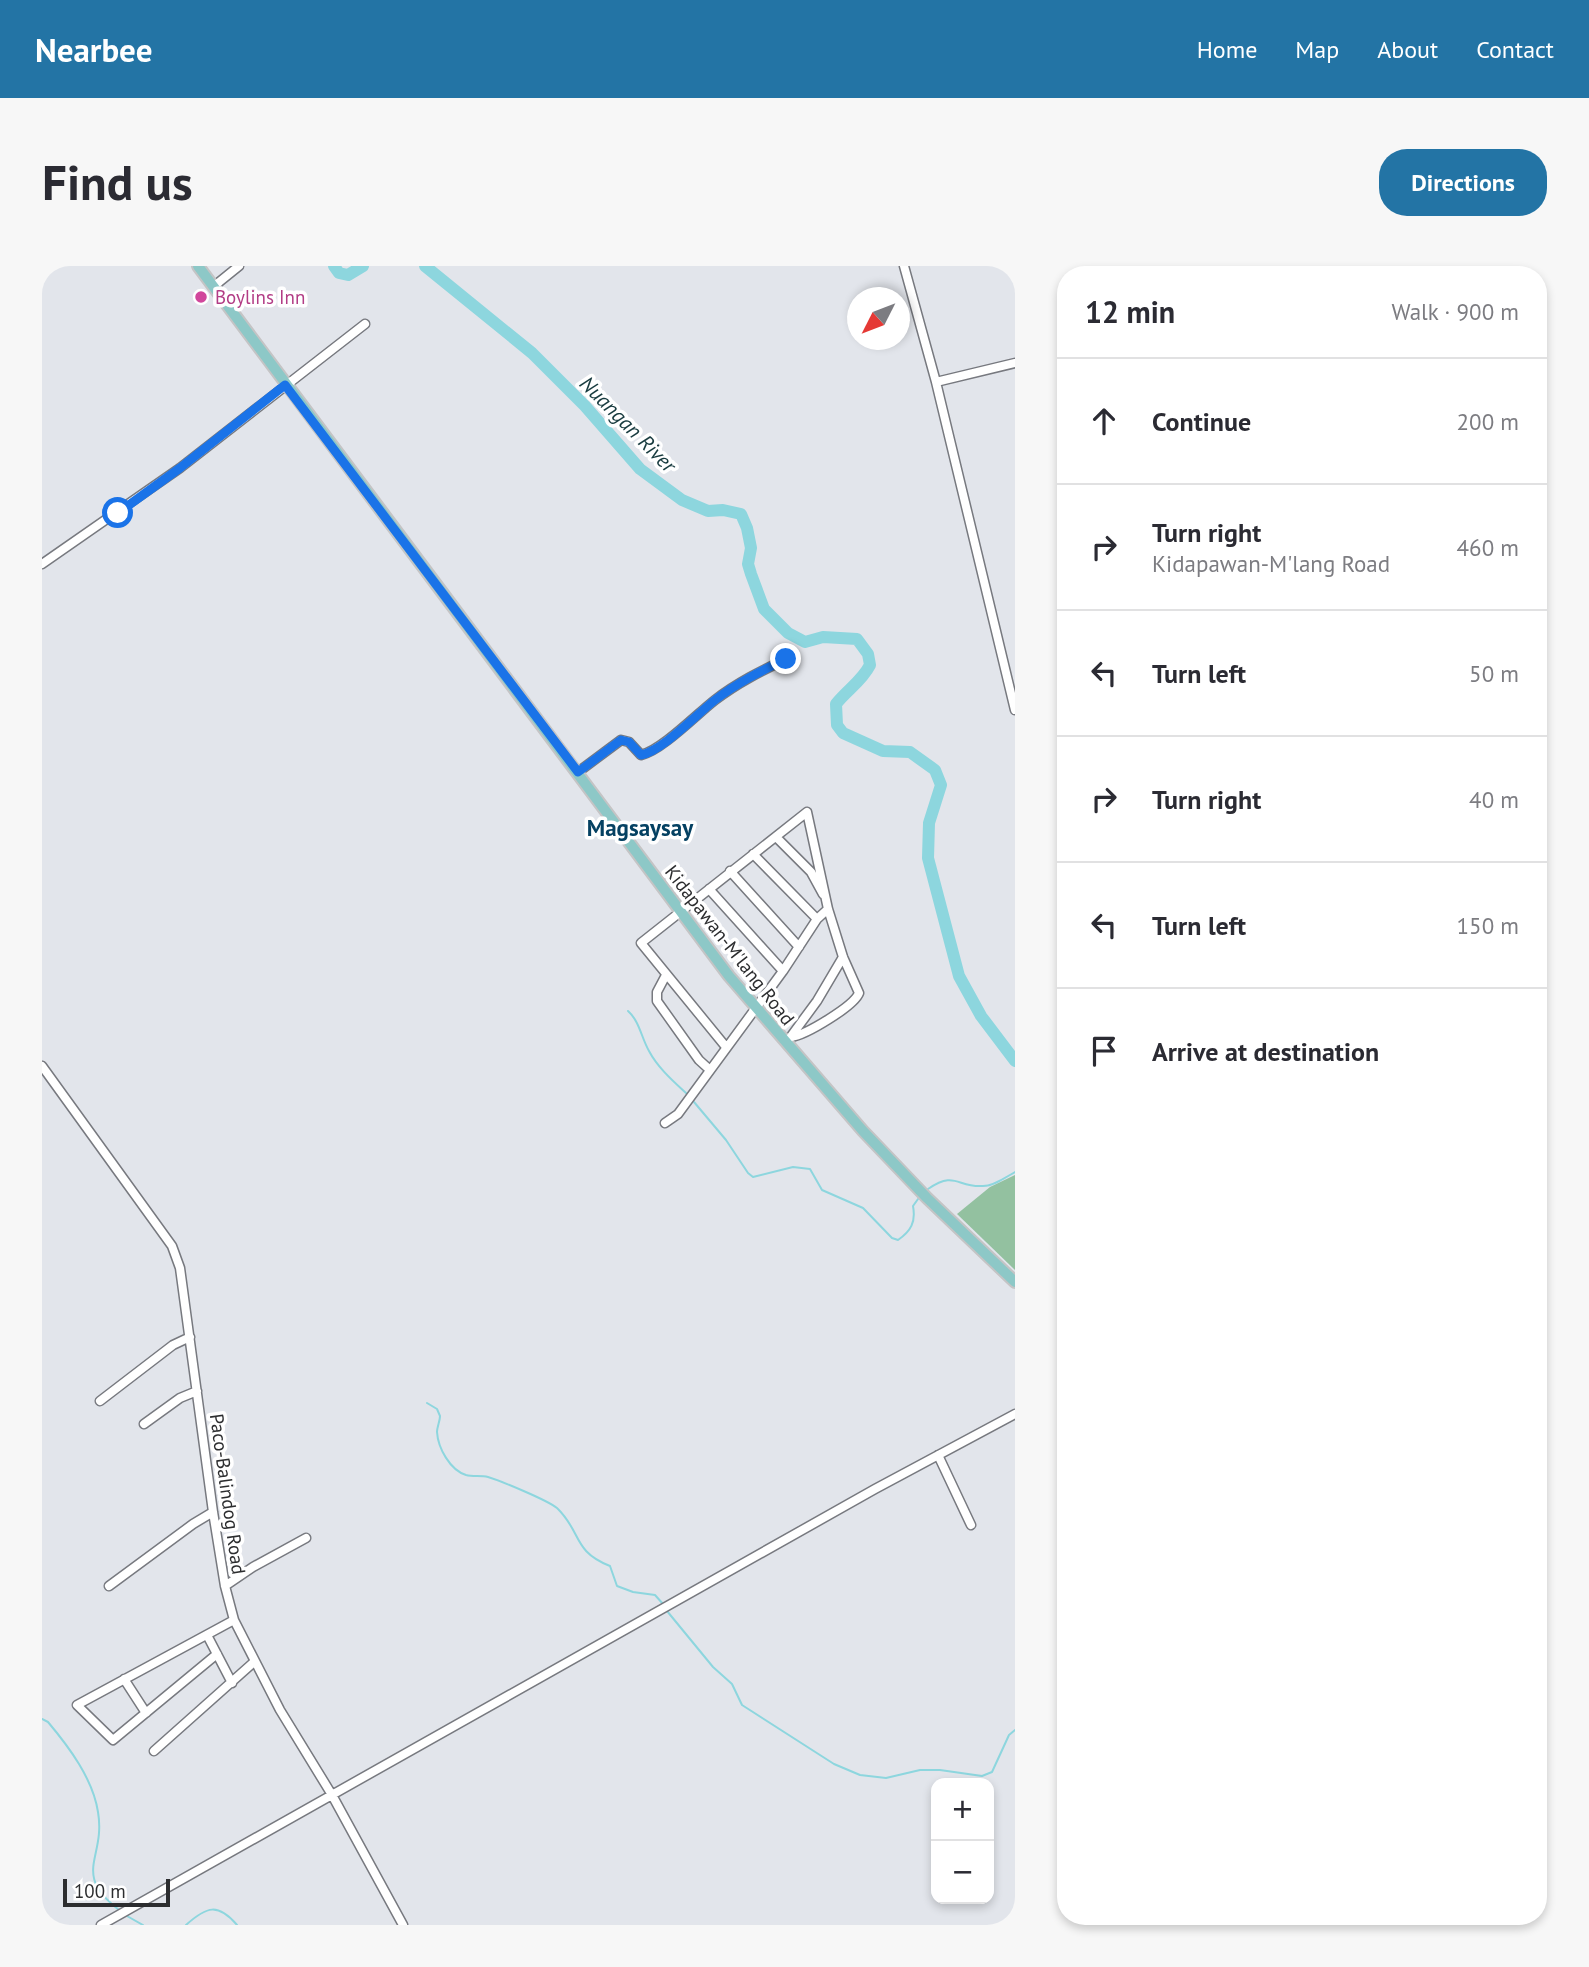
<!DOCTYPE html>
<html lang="en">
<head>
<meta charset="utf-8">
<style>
	:root { --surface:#fff; --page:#f7f7f7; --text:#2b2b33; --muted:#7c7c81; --line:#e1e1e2; --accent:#2374a5 }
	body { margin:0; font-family:"PT Sans",sans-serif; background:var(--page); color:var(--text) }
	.controls { position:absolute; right:21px; bottom:21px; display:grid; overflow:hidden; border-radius:14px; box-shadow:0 4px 10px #0003 }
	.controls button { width:63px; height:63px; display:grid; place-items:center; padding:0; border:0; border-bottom:2px solid var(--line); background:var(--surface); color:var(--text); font:35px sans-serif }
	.compass { position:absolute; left:805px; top:21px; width:63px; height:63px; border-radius:50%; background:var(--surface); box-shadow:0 4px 10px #0003; rotate:228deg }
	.scale { position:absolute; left:21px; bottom:18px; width:107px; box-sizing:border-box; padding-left:7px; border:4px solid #2c2d2f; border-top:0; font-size:19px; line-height:24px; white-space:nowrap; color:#2c2d2f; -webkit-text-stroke:5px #fff; paint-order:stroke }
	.stop { position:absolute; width:21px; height:21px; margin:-16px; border:5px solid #1a73e8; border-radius:50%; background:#fff }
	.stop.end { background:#1a73e8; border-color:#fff; box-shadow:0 2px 7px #0008 }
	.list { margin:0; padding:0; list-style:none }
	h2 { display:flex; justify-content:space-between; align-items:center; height:91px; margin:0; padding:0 28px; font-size:30px }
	h2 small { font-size:23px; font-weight:400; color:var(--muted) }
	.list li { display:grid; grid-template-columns:46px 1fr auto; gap:21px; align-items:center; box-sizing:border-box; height:126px; padding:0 28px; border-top:2px solid var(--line) }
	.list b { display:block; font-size:26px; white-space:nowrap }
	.list p { margin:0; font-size:23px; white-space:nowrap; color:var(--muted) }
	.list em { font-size:23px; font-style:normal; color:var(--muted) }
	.icon { flex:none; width:38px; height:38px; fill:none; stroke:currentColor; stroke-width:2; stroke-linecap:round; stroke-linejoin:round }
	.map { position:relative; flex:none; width:973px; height:1659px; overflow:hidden; border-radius:28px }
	header { display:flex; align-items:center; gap:42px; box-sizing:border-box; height:98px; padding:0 35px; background:var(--accent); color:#fff }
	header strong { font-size:33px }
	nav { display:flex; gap:38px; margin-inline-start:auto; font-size:24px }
	.intro { display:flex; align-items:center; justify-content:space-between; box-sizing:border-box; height:168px; padding:0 42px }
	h1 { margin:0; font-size:49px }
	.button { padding:18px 32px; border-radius:28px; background:var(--accent); color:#fff; font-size:24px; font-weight:700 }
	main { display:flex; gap:42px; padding:0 42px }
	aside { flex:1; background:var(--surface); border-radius:28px; box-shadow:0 4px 10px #0003 }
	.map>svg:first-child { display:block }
	.green { fill:#93c1a0 }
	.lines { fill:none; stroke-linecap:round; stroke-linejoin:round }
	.stream { stroke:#8dd6de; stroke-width:2 }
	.river { stroke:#8dd6de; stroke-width:12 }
	.minor-casing { stroke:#77797f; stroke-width:11 }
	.major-casing { stroke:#c4c4c5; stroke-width:14 }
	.minor { stroke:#fff; stroke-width:8 }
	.major { stroke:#8dc8c7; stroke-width:10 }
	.route { stroke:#1a73e8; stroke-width:9 }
	.hotel-dot { fill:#d1479c; stroke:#fff; stroke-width:2.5 }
	.labels { text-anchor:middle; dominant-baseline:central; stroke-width:7; stroke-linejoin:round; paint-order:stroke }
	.hotel-label { font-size:19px; fill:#b23c85; stroke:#fff; text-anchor:start }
	.street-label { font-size:19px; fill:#2c2d2f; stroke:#fff }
	.water-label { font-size:21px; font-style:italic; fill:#183b3f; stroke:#fff }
	.quarter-label { font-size:23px; font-weight:bold; fill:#054162; stroke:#fff }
</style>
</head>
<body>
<header>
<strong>Nearbee</strong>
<nav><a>Home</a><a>Map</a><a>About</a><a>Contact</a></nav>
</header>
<div class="intro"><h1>Find us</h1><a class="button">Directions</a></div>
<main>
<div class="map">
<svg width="973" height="1659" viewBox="0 0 973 1659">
	<rect width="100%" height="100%" fill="#e2e5eb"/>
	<path class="green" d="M 973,909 L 973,1004 L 915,948 L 948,921 Z"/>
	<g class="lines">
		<path class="stream" d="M 586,745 C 598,756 599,771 607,785 C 616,802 631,815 645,828
			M 652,836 L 684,874 L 706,907 L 711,911 L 751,901 L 768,903 L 780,924 L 821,942 L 850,972 L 856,974 C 869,965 874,956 871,940 L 876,933
			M 886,923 C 914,904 915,922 941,920 C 952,920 964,911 973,906
			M 385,1137 L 395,1143 L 398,1150 C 398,1155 395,1161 395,1166 C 396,1182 408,1204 424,1209 C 431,1211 439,1209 446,1211 C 459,1215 505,1234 515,1242 C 540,1266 530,1285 568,1300 L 575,1320 L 591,1326 L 613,1329 L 621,1338
			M 625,1345 L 671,1401 L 690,1418 L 700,1439 L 792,1498 L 818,1509 L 844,1512 L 878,1504 L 898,1504 L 940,1510 L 950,1506 L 967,1469 L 973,1464
			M 0,1453 L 6,1456 C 27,1481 51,1513 56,1546 C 64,1593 29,1607 77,1644
			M 85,1650 L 101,1659
			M 144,1659 C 165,1640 176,1637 195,1659"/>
		<path class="river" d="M 292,0 L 297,7 L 306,9 L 321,0
			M 383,0 L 490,87 L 543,140 L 598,203 L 640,234 L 666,245 L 681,244 L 699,248 L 705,262 L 709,282 L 706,298 L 709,308 L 722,343 L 746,367 L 763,376 L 781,371 L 815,373 L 826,388 L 828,399 C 820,415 805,424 794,438 L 795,459 L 801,467 L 841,485 L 868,486 L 893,504 L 899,519 L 887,557 L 886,592 L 917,710 L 939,750 L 973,795"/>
		<g class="minor-casing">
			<path id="minor" d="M 862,0 L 894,116 L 973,444
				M 171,21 L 197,0
				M 894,116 L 973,97
				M 0,298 L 138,202 L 323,58
				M 536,506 L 579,474 L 587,476 L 599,489 C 619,485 655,448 673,434 C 695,417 719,405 744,393
				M 734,571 L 769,606 L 781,628
				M 711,588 L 775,653
				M 688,605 L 757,681
				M 667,623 L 741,705
				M 624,709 L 615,726 L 615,735 L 657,794 L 668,804
				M 747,773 L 775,735 L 801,691
				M 684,781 L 599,677 L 765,546 L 786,643 L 801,691 L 817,727 C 812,740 764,769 749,771
				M 0,800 L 130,980 L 138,1002 L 171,1246 L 183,1320 L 192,1354 L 238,1444 L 290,1529 L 361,1659
				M 623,857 L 636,848 L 741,705 L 775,653 L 786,643
				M 58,1135 L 131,1079 L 148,1071
				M 102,1158 L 138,1132 L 155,1125
				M 896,1189 L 929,1259
				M 67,1320 L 151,1258 L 171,1246
				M 183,1320 L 211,1301 L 264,1272
				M 165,1369 L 190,1417
				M 175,1388 L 71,1474 L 35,1439 L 192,1354
				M 82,1413 L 104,1447
				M 112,1485 L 212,1396
				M 59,1659 L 833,1223 L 973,1148"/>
		</g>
		<g class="major-casing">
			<path id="major" d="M 156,0 L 687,710 L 821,865 L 885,932 L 973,1016"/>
		</g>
		<use href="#minor" class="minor"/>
		<use href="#major" class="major"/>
	</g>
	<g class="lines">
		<path class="route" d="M 76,247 L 138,202 L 243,119 L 536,506 L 579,474 L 587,476 L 599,489 C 620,485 655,448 673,434 C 695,417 719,405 744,393"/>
	</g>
	<circle class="hotel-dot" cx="159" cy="31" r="7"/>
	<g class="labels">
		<g class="hotel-label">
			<text x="173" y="31">Boylins Inn</text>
		</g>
		<g class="street-label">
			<text transform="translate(688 679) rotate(52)">Kidapawan-M'lang Road</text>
			<text transform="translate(186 1228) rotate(82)">Paco-Balindog Road</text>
		</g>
		<g class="water-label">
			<text transform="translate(586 158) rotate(45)">Nuangan River</text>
		</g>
		<g class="quarter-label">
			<text x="598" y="561">Magsaysay</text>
		</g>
	</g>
</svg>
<div class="controls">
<button>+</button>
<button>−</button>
</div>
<svg class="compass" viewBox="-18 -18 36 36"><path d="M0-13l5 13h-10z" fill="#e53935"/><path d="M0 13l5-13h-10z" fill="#7c7c81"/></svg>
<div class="scale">100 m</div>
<div class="stop" style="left:76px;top:247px"></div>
<div class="stop end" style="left:744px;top:393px"></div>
</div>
<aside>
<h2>12 min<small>Walk · 900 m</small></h2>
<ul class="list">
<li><svg class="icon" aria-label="ahead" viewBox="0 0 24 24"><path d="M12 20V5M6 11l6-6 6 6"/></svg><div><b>Continue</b></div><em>200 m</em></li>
<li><svg class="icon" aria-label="right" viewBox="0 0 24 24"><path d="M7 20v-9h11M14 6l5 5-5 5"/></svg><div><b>Turn right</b><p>Kidapawan-M'lang Road</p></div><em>460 m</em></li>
<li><svg class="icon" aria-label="left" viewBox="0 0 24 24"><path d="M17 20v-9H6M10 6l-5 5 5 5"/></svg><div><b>Turn left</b></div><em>50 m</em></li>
<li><svg class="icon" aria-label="right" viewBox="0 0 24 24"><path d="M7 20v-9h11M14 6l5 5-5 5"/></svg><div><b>Turn right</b></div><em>40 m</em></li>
<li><svg class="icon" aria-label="left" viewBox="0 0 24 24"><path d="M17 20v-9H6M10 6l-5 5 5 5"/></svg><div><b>Turn left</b></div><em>150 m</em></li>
<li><svg class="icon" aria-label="arrive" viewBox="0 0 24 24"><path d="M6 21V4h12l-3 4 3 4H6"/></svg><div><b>Arrive at destination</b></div></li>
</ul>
</aside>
</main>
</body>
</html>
